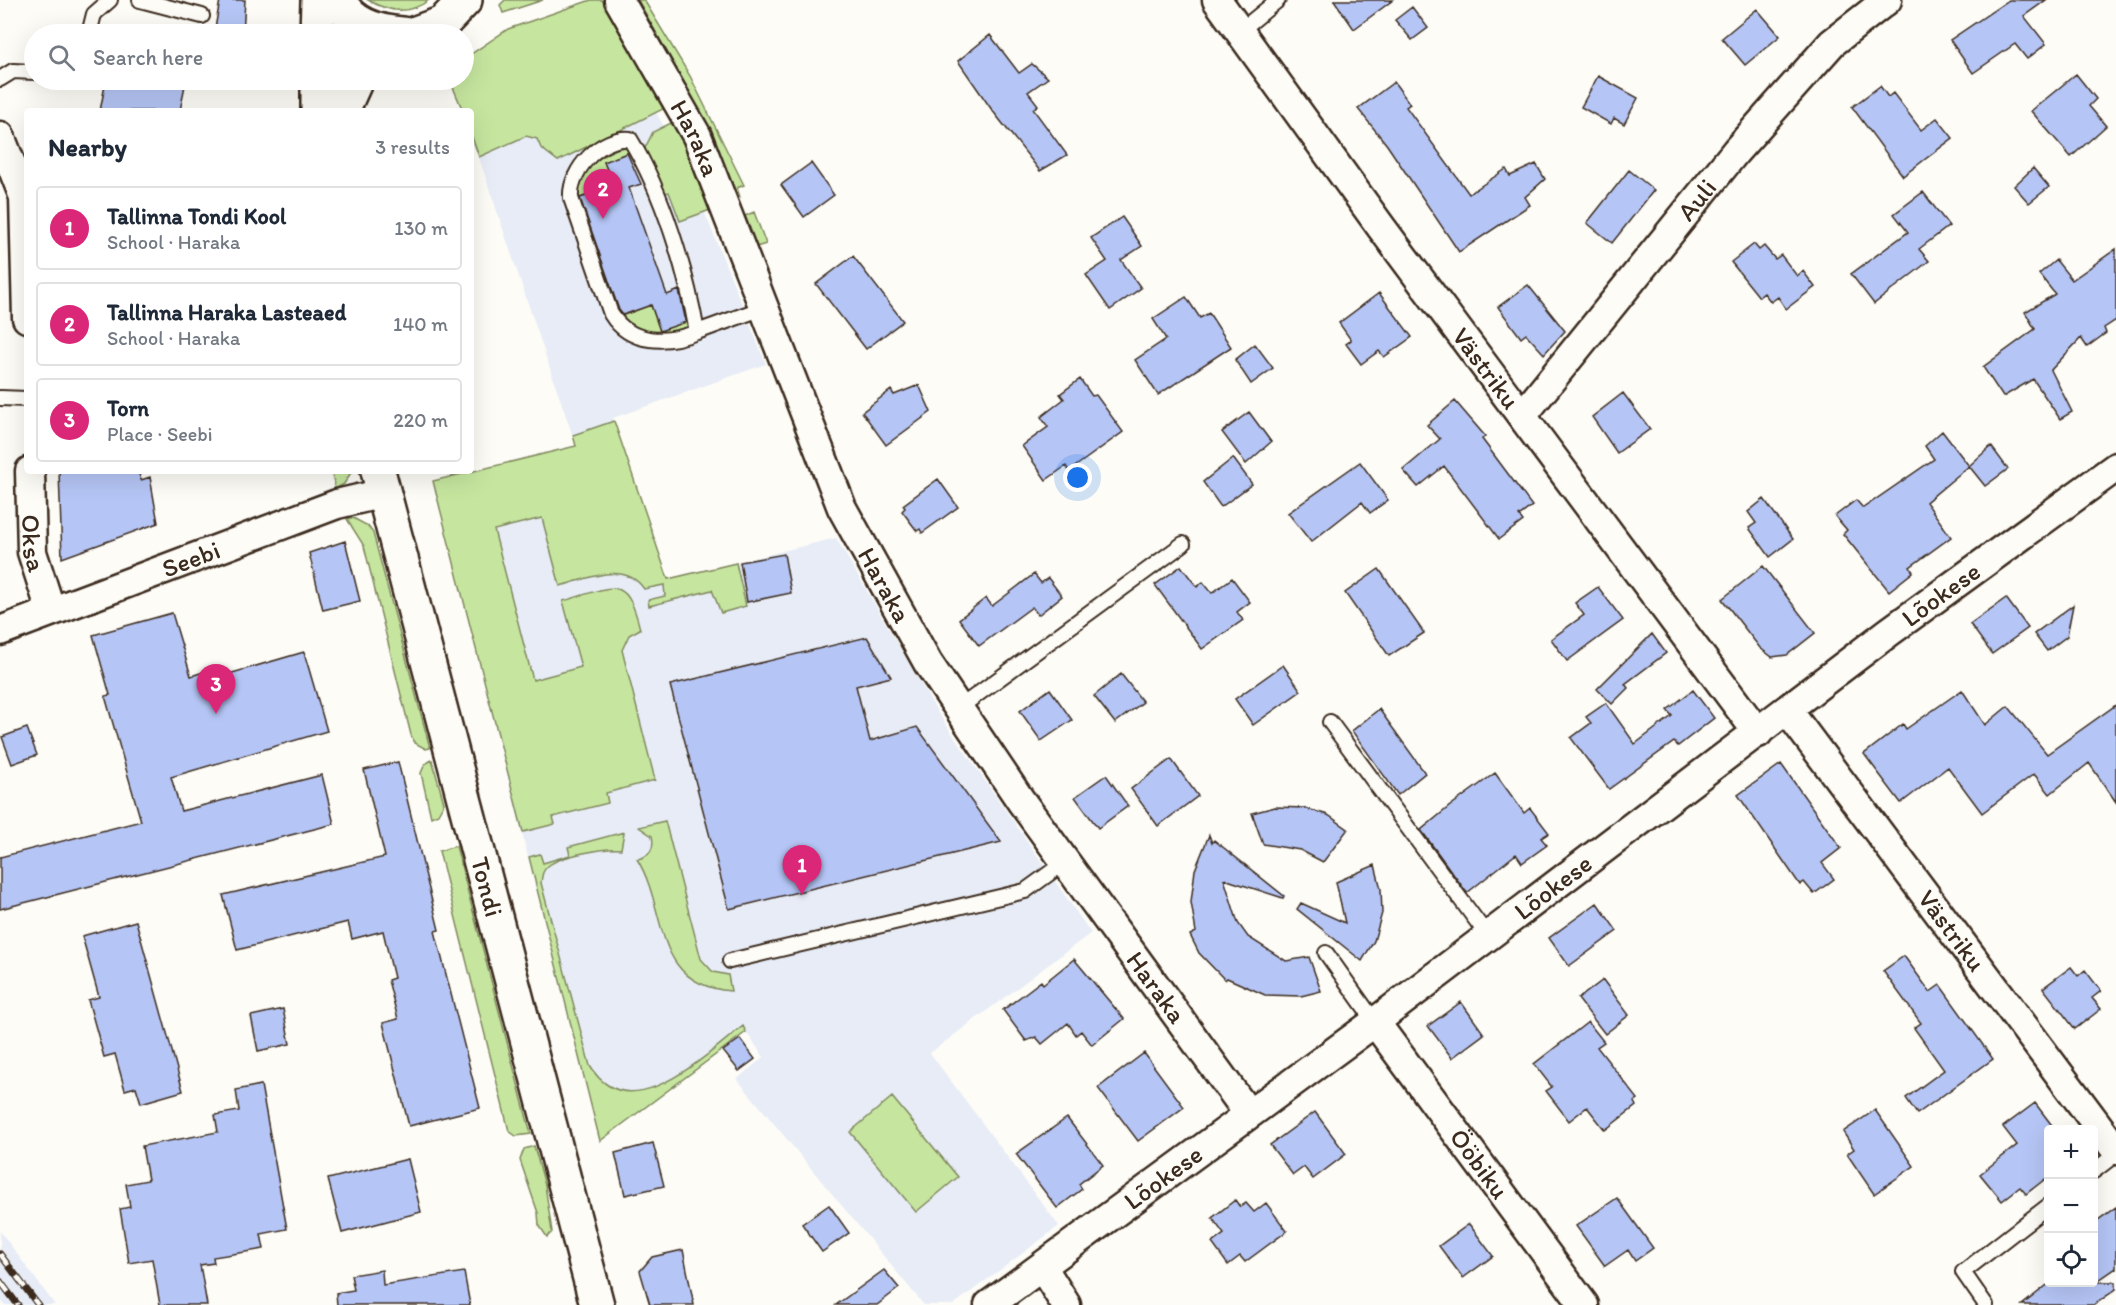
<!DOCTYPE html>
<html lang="en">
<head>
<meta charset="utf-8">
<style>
	:root { --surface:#fff; --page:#f2f2f3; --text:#1f2937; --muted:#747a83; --line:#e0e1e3; --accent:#db2777 }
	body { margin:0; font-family:Itim,sans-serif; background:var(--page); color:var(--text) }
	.controls { position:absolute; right:18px; bottom:18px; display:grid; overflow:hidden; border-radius:6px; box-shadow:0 6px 24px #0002 }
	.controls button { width:54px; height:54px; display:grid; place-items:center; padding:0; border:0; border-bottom:2px solid var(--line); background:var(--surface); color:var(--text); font:30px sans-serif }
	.you { position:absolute; left:1078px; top:478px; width:21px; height:21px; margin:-15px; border:4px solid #fff; border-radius:50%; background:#1a73e8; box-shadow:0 0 0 9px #1a73e833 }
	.badge { display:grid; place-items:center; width:39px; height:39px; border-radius:50%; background:var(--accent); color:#fff; font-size:20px; font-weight:700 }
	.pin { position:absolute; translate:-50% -50px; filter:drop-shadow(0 2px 3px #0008) }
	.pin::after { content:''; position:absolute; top:32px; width:21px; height:18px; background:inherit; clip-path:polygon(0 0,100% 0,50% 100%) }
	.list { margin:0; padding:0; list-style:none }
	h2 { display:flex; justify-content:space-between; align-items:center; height:78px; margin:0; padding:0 24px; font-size:26px }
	h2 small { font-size:20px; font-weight:400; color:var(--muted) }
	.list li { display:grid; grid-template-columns:39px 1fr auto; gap:18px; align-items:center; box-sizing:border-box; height:84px; margin:0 12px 12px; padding:0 12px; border:2px solid var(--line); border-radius:6px }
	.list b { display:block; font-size:22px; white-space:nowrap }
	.list p { margin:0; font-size:20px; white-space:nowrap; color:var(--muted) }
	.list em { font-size:20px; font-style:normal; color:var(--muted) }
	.icon { flex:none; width:33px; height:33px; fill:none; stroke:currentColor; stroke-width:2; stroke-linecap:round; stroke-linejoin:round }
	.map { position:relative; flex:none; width:2116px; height:1305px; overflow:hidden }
	.search { position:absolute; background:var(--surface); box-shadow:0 6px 24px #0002; left:24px; top:24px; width:450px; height:66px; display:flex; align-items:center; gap:15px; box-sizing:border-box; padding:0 21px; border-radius:33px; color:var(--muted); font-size:22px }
	.panel { position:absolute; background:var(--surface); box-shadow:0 6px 24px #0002; left:24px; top:108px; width:450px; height:366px; border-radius:6px }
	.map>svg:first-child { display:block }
	.built { fill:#e7ecf6 }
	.green { fill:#c6e69f; stroke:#80885e; stroke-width:1.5 }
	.building { fill:#b5c5f5; stroke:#3b2a1e; stroke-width:1.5 }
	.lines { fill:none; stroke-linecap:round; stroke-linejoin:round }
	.service-casing { stroke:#3b2a1e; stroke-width:18 }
	.minor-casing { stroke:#3b2a1e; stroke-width:33 }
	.tertiary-casing { stroke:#3b2a1e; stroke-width:38 }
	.service { stroke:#fdfcf7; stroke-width:14 }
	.minor { stroke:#fdfcf7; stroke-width:28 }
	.tertiary { stroke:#fdfcf7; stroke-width:33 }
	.rail-casing { stroke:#3b2a1e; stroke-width:7 }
	.rail { stroke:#fdfcf7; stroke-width:4.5; stroke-dasharray:14; stroke-linecap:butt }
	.labels { text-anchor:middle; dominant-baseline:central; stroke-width:5; stroke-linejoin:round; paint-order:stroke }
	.street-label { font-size:26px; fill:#3b2a1e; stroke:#fdfcf7 }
</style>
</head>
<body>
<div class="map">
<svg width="2116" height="1305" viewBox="0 0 2116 1305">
	<rect width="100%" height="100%" fill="#fdfcf7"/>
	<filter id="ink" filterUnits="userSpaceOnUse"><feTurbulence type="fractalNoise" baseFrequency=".0167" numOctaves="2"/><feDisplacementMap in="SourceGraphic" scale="12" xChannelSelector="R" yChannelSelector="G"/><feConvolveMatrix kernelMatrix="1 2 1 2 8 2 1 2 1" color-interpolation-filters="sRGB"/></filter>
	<g filter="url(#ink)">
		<path class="built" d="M 598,5 L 669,136 L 702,206 L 766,364 L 613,418 L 668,579 L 836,538 L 938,713 L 1091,933 L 930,1053 L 1059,1226 L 953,1305 L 924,1305 L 737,1079 L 764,1057 L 746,1032 L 600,1141 L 433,482 L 576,446 L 471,134 L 471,111 L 463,111 Z
			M 0,1231 L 55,1305 L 5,1305 L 0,1299 Z"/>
		<path class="green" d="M 368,0 L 429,0 C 409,15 388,12 368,0 Z
			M 505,0 L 543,0 L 503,13 L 500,5 Z
			M 591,0 L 607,0 L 665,106 L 663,109 L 558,161 L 541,148 L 537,139 L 526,136 L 479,157 L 471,134 L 471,111 L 463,111 L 450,80 L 464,80 L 464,59 L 508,29 Z
			M 638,0 L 644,0 L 690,76 L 744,185 L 737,188 L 740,197 L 738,198 L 706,122 Z
			M 371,80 L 404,80 L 388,89 L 368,82 Z
			M 675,121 L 713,209 L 680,221 L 669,192 L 660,194 L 644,150 L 653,132 Z
			M 627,145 L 630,152 L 604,162 L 614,187 L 579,198 L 576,190 C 586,165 602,153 627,145 Z
			M 754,212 L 766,244 L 756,247 L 745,216 Z
			M 651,305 L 660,330 L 689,321 L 690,329 C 669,338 635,337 621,316 Z
			M 614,421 L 668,579 L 736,563 L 746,606 L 721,613 L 712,590 L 649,606 L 648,600 L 665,596 L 664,585 L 644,589 C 625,560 587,579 560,586 L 542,518 L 494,530 L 533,680 L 581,667 L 563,601 C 611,588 626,571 640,629 L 629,635 L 622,650 L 655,780 L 606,793 L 608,803 L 553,817 L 555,824 L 523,832 L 433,481 L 576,446 L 573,435 Z
			M 332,471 L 352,471 L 344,484 L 335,489 Z
			M 353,518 L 368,526 L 373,533 L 430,748 L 426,749 L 415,743 L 411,735 L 364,546 L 347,519 Z
			M 432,760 L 444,803 L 438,814 L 431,817 L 421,773 L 425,764 Z
			M 665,821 L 701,959 L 713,972 L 728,975 L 731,991 C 650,984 669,911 637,859 C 650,857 655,848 652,836 L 639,827 Z
			M 624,832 L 621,849 C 607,847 559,856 548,866 C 542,871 542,876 541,883 L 590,1066 C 629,1131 704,1056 743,1026 L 746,1032 L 600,1141 L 529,857 L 540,854 L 543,863 L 570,855 L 568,847 Z
			M 456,846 L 531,1134 L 516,1136 L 509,1131 L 439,851 Z
			M 892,1097 L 958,1177 L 916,1212 L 850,1132 Z
			M 534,1146 L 545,1185 L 552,1232 L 547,1237 L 539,1225 L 538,1213 L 520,1160 L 524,1149 Z"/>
		<path class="building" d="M 220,0 L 245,0 L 243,34 L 214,34 Z
			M 1334,0 L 1393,0 L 1354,29 Z
			M 2009,0 L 2046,0 L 2024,16 L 2046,44 L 2027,59 L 2015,44 L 1973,73 L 1950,40 Z
			M 1412,7 L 1428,28 L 1412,40 L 1395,20 Z
			M 1757,9 L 1780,36 L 1745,65 L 1722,38 Z
			M 990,35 L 1019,73 L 1032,64 L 1048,78 L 1028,92 L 1038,105 L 1033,109 L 1067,155 L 1040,171 L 992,110 L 958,61 Z
			M 2076,74 L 2096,99 L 2089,106 L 2106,126 L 2071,157 L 2031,111 Z
			M 1598,76 L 1638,98 L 1624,124 L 1614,118 L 1611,124 L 1581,107 Z
			M 106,80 L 186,80 L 180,111 L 100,111 Z
			M 1394,82 L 1410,104 L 1406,107 L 1469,194 L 1506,169 L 1510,176 L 1536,164 L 1545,179 L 1525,197 L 1530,205 L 1459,252 L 1387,145 L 1358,109 Z
			M 1880,86 L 1888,97 L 1893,93 L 1921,130 L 1937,118 L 1953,138 L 1903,176 L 1852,107 Z
			M 627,153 L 641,184 L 629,188 L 667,295 L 679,290 L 686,322 L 660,331 L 651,305 L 623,315 L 619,310 L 580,198 L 614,187 L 604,162 Z
			M 811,163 L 834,195 L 804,217 L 781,185 Z
			M 2033,168 L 2049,187 L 2029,203 L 2014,186 Z
			M 1629,170 L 1654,190 L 1612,243 L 1587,223 Z
			M 1923,192 L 1949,226 L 1919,249 L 1929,261 L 1874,304 L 1851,274 L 1908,232 L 1894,214 Z
			M 1122,217 L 1142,246 L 1121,260 L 1141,288 L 1110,310 L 1086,275 L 1107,261 L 1091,238 Z
			M 1754,244 L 1759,250 L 1764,246 L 1775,259 L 1781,255 L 1797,276 L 1803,271 L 1815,287 L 1786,309 L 1778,297 L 1771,302 L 1764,293 L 1759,297 L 1731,262 Z
			M 2116,249 L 2116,320 L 2104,328 L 2106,333 L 2087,347 L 2081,338 L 2051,370 L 2072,412 L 2060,419 L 2033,379 L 2003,397 L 1983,367 L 2035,329 L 2025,312 L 2055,294 L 2039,274 L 2056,260 L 2072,280 Z
			M 853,256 L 903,321 L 866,349 L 816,284 Z
			M 1528,285 L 1565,331 L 1544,354 L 1526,334 L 1521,338 L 1498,307 Z
			M 1379,293 L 1412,337 L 1384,357 L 1379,351 L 1361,364 L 1346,344 L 1351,340 L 1339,323 Z
			M 1186,297 L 1200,318 L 1209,313 L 1231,347 L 1158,395 L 1135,360 L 1166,339 L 1153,319 Z
			M 1255,344 L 1273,368 L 1251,384 L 1235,360 Z
			M 1080,379 L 1092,396 L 1096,395 L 1123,432 L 1069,471 L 1066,466 L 1046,480 L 1022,446 L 1048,427 L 1041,417 L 1064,399 L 1060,394 Z
			M 919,385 L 931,412 L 886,445 L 862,412 L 891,390 L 894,395 Z
			M 1623,393 L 1650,429 L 1617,453 L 1592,417 Z
			M 1455,401 L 1485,436 L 1482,439 L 1532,506 L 1519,516 L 1523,521 L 1499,539 L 1444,466 L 1418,487 L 1403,470 L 1440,439 L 1427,425 Z
			M 1249,412 L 1271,442 L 1246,464 L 1222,432 Z
			M 1942,431 L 1969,466 L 1926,502 L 1951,537 L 1910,567 L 1913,572 L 1889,591 L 1843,534 L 1847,530 L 1835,516 L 1856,500 L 1863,508 L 1934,459 L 1925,446 Z
			M 1991,446 L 2008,469 L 1985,486 L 1969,466 Z
			M 1233,458 L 1252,484 L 1221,507 L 1203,482 Z
			M 1360,462 L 1388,500 L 1370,513 L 1362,502 L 1311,542 L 1288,513 Z
			M 59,471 L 138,471 L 141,480 L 150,477 L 158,523 L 62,558 Z
			M 938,479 L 958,507 L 922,533 L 920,529 L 917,531 L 902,511 L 905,508 L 903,505 Z
			M 1764,499 L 1793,539 L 1770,557 L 1749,528 L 1756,523 L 1748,512 Z
			M 345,541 L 360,601 L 323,610 L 309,553 Z
			M 784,554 L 791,593 L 747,602 L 740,562 Z
			M 1181,566 L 1197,587 L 1203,582 L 1212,593 L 1232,578 L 1250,602 L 1237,612 L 1243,620 L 1202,649 L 1155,585 Z
			M 1763,566 L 1815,633 L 1787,655 L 1772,657 L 1760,648 L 1722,599 Z
			M 1379,569 L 1424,633 L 1389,656 L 1345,593 Z
			M 1034,574 L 1041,583 L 1048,578 L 1062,596 L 1038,615 L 1032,607 L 979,646 L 959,619 L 986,598 L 992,606 Z
			M 1598,587 L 1623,620 L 1567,661 L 1551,639 L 1584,615 L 1575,603 Z
			M 2006,598 L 2028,628 L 1992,654 L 1970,624 Z
			M 2073,605 L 2067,636 L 2047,651 L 2034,634 Z
			M 172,613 L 191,676 L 213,669 L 215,678 L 304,652 L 327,731 L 171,777 L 181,811 L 322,775 L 334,824 L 0,909 L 0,857 L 141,821 L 105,696 L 110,695 L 93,635 Z
			M 1652,634 L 1666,653 L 1625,684 L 1628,688 L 1612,704 L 1597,689 Z
			M 867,637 L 891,677 L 856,686 L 870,741 L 917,727 L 1001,842 L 729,909 L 670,685 Z
			M 1283,665 L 1301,691 L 1253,725 L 1235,699 Z
			M 1121,674 L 1143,702 L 1115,723 L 1094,696 Z
			M 1050,689 L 1072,720 L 1041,741 L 1020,711 Z
			M 1693,690 L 1714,718 L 1678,746 L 1674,742 L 1609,789 L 1571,738 L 1591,723 L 1586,717 L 1606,703 L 1635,744 L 1672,716 L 1667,710 Z
			M 1962,690 L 1985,725 L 2008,706 L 2047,754 L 2116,705 L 2116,802 L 2089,763 L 2050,794 L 2034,774 L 1982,813 L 1948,767 L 1901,803 L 1864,754 L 1903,724 L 1906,729 Z
			M 1379,709 L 1425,773 L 1398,795 L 1352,731 Z
			M 27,728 L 37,755 L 12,764 L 2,737 Z
			M 1171,759 L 1198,796 L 1158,826 L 1131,789 Z
			M 398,762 L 439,930 L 435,931 L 480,1108 L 409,1126 L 383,1023 L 398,1019 L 388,980 L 394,978 L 383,931 L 352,939 L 348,922 L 237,950 L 223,895 L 385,857 L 364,770 Z
			M 1781,764 L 1841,848 L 1822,863 L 1834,879 L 1814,894 L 1804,882 L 1800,885 L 1738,795 Z
			M 1495,773 L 1524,813 L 1530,808 L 1549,833 L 1541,838 L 1547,845 L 1522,863 L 1516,854 L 1467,893 L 1421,830 L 1450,806 Z
			M 1106,775 L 1128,806 L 1098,828 L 1075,797 Z
			M 1275,807 L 1304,808 L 1328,815 L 1348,829 L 1323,862 L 1300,850 L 1263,844 L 1252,813 Z
			M 1209,835 L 1212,843 L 1214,840 L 1284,896 L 1283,898 L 1224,879 L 1238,923 L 1248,937 L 1286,961 L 1309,957 L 1321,991 L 1301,996 L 1265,995 L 1227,978 L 1225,980 L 1199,953 L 1190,935 L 1196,932 L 1191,902 L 1195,870 Z
			M 1375,865 L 1381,889 L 1382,913 L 1374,941 L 1362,961 L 1297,909 L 1301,903 L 1345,923 L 1336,882 Z
			M 1597,903 L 1617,931 L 1569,966 L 1549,938 Z
			M 136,921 L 183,1091 L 141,1103 L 136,1087 L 125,1090 L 115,1054 L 104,1057 L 88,1000 L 99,997 L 82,936 Z
			M 1904,956 L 1930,992 L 1940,985 L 1993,1059 L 1917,1114 L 1906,1098 L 1944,1070 L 1914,1028 L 1921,1023 L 1883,971 Z
			M 1074,959 L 1124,1019 L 1092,1045 L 1081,1031 L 1076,1035 L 1068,1023 L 1042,1044 L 1036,1037 L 1026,1041 L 1003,1010 L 1041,981 L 1043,984 Z
			M 2071,967 L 2078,976 L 2085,970 L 2101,991 L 2092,998 L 2101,1009 L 2075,1029 L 2043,988 Z
			M 1603,980 L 1629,1015 L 1605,1034 L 1578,999 Z
			M 1461,1002 L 1484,1034 L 1452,1058 L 1428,1026 Z
			M 283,1009 L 290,1044 L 258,1051 L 251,1016 Z
			M 1588,1022 L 1604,1042 L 1597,1047 L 1638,1099 L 1634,1102 L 1636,1106 L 1605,1130 L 1587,1107 L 1569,1121 L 1546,1091 L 1552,1087 L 1534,1064 Z
			M 740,1039 L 755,1059 L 739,1071 L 723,1051 Z
			M 1144,1053 L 1184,1107 L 1138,1141 L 1098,1088 Z
			M 261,1085 L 287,1229 L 261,1234 L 264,1249 L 213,1257 L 214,1263 L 200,1265 L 207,1305 L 160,1305 L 152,1259 L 129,1263 L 120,1209 L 130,1207 L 126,1184 L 148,1180 L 142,1146 L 218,1132 L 215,1115 L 239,1111 L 236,1090 Z
			M 2035,1103 L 2054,1128 L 2049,1130 L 2049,1176 L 2026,1194 L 2020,1187 L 2002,1201 L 1980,1174 L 2017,1145 L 2003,1127 Z
			M 1875,1110 L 1914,1166 L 1874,1194 L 1847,1154 L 1854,1149 L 1843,1132 Z
			M 1315,1112 L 1346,1154 L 1313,1179 L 1304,1167 L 1293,1175 L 1270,1145 Z
			M 1067,1118 L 1103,1165 L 1079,1184 L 1082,1189 L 1057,1208 L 1016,1154 Z
			M 653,1143 L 664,1186 L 625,1195 L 615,1153 Z
			M 408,1159 L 421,1212 L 342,1233 L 328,1179 Z
			M 1617,1198 L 1653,1248 L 1635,1261 L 1628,1250 L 1605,1266 L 1576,1226 Z
			M 1235,1200 L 1240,1207 L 1246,1203 L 1254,1212 L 1266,1203 L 1287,1231 L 1245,1262 L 1240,1256 L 1228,1265 L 1212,1243 L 1224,1234 L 1212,1218 Z
			M 829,1205 L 849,1233 L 822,1252 L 802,1224 Z
			M 2116,1207 L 2116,1268 L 2096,1282 L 2116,1282 L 2116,1289 L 2094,1305 L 2022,1305 L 2051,1282 L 2094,1282 L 2094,1223 Z
			M 1469,1224 L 1493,1256 L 1463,1278 L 1439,1246 Z
			M 683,1250 L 694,1305 L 650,1305 L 640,1271 L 652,1257 Z
			M 382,1270 L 383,1285 L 464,1272 L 470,1305 L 337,1305 L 336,1293 L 354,1290 L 351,1275 Z
			M 884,1270 L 899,1288 L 877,1305 L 836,1305 Z"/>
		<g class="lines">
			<g class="service-casing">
				<path id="service" d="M 140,0 L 202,16
					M 1240,31 L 1278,0
					M 89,34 L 94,14 L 110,0
					M 0,79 L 13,71 L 34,72
					M 697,332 C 667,344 630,345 611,314 L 571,198 C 569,169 602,136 630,139 C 663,193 686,270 697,332 L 763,308
					M 0,398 L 27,399
					M 959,708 L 1183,544
					M 1330,722 L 1487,935
					M 1326,953 L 1375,1022
					M 730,961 L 1025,891 L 1065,862
					M 2094,1171 L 2116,1154
					M 1986,1305 L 1963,1272 L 2048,1206"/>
			</g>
			<g class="minor-casing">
				<g id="minor">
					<path id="s1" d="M 619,0 L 697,136 L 842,508 L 928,663 L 1021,801 L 1248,1113"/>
					<path id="s2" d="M 1217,0 L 1381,227 L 1758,733"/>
					<path d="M 0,136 L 24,197 L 27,318"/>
					<path id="s3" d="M 1522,416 L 1736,151 L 1832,43 L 1887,0"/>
					<path id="s4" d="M 30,471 L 32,552 L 51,611"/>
					<path id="s5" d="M 0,631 L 337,504 L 384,493"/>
					<path id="s6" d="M 1788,711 L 2116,1150"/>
					<path id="s7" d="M 1375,1022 L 1584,1305"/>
					<path d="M 1043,1268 L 1066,1305"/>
					<path id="s8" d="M 989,1305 L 1375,1022 L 1889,632 L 2116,467"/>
				</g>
			</g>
			<g class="tertiary-casing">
				<g id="tertiary">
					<path d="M 339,0 C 350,24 377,32 402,34"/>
					<path d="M 317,34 L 318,0"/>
					<path d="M 413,34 L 443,23 L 465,0"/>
					<path d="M 318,80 L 318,111"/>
					<path d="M 342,111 L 356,80"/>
					<path id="s9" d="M 378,471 L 597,1305"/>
				</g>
			</g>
			<use href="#service" class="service"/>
			<use href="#minor" class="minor"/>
			<use href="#tertiary" class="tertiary"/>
			<g class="rail-casing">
				<path id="rail" d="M 0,1254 L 38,1305
					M 0,1281 L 18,1305"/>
			</g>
			<use href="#rail" class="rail"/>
		</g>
	</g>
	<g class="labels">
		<g class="street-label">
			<text stroke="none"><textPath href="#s1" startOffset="158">Haraka</textPath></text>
			<text stroke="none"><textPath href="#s3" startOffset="278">Auli</textPath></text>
			<text stroke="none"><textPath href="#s2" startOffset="456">Västriku</textPath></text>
			<text stroke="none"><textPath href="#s4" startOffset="72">Oksa</textPath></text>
			<text stroke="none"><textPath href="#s5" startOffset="204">Seebi</textPath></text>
			<text stroke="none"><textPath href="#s1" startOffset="644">Haraka</textPath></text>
			<text stroke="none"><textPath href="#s8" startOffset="1188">Lõokese</textPath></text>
			<text stroke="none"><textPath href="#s8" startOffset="702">Lõokese</textPath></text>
			<text stroke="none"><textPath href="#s9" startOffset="430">Tondi</textPath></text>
			<text stroke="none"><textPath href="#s6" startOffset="274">Västriku</textPath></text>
			<text stroke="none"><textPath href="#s1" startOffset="1130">Haraka</textPath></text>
			<text stroke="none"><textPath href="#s7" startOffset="176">Ööbiku</textPath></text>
			<text stroke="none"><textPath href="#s8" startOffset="216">Lõokese</textPath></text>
		</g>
	</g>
</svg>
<div class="controls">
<button>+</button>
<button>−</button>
<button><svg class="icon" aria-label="locate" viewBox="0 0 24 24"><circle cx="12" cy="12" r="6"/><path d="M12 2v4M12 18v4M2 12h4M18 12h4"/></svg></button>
</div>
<div class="you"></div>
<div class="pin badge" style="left:802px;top:895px">1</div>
<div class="pin badge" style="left:603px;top:219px">2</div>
<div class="pin badge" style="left:216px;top:714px">3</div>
<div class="search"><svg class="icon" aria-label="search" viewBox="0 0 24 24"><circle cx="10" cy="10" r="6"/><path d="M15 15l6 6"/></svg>Search here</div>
<section class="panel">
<h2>Nearby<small>3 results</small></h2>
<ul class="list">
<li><span class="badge">1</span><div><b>Tallinna Tondi Kool</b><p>School · Haraka</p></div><em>130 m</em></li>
<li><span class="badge">2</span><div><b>Tallinna Haraka Lasteaed</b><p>School · Haraka</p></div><em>140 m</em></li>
<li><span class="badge">3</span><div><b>Torn</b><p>Place · Seebi</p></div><em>220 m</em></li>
</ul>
</section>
</div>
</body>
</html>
